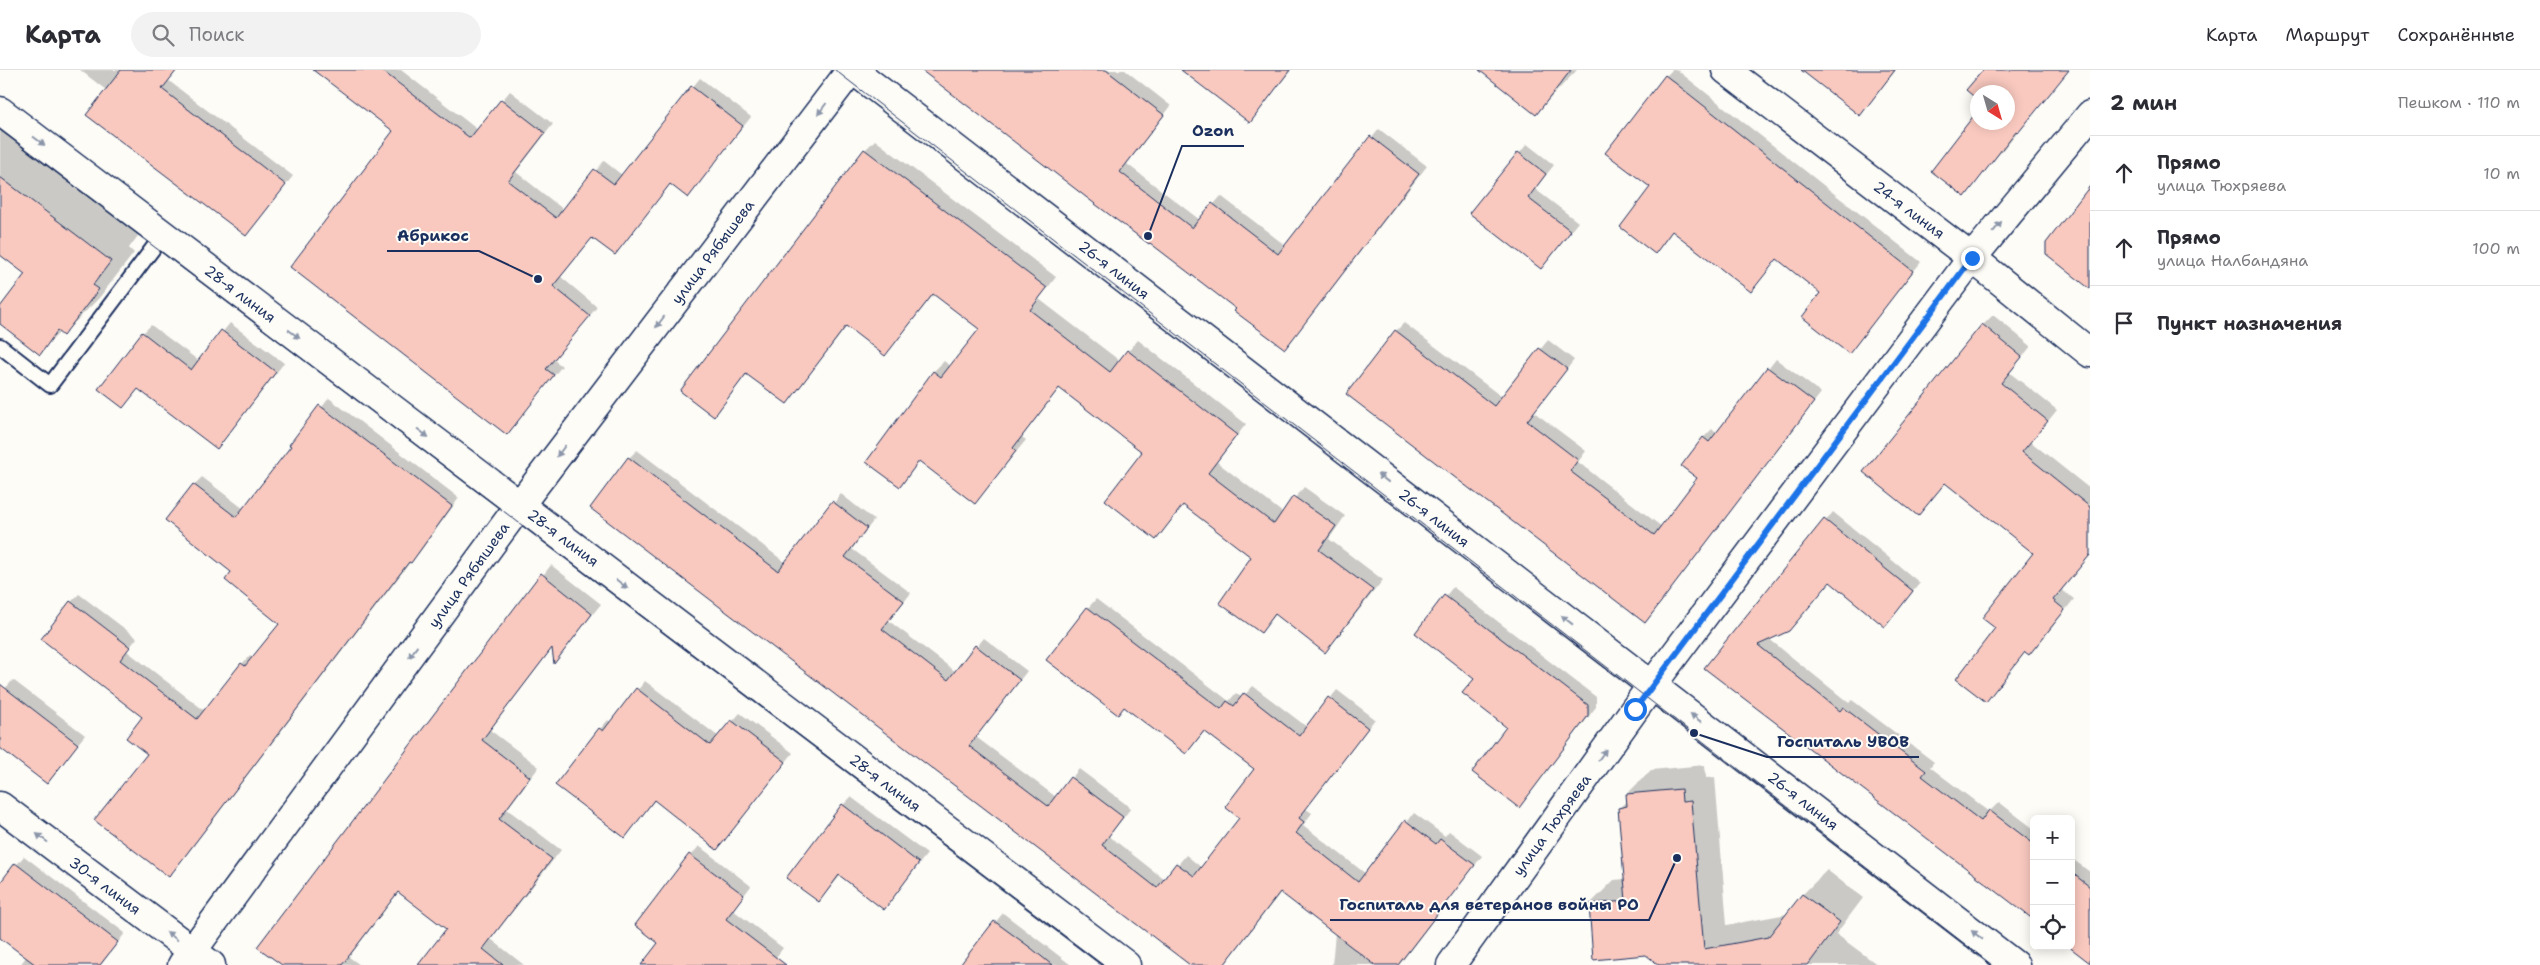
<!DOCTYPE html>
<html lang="ru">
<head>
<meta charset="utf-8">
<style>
	:root { --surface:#fff; --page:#f2f2f3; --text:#2b2b33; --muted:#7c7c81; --line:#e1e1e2 }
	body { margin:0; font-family:"Shantell Sans",sans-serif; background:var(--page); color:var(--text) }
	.controls { position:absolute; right:15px; bottom:15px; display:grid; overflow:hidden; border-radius:8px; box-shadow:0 2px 12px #0003 }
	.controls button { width:45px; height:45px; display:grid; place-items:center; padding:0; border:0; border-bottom:1px solid var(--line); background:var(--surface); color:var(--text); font:25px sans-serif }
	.compass { position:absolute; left:1970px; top:15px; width:45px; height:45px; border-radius:50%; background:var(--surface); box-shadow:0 2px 12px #0003; rotate:143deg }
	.stop { position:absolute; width:15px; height:15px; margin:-11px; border:4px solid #1a73e8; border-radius:50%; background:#fff }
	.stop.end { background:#1a73e8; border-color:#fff; box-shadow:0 1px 5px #0008 }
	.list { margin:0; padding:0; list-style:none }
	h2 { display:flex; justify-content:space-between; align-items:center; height:65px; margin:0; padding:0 20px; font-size:21px }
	h2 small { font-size:16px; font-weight:400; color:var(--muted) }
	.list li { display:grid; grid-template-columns:32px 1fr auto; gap:15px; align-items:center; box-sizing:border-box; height:75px; padding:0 20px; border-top:1px solid var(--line) }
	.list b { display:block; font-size:19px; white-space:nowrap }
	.list p { margin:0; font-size:16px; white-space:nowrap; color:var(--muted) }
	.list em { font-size:16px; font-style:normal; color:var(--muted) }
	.icon { flex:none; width:28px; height:28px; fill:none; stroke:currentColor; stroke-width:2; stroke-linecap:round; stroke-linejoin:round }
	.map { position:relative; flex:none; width:2090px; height:895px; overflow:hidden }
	header { display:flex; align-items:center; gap:30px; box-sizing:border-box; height:70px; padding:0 25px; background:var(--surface); border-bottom:1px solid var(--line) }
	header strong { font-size:24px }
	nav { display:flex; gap:28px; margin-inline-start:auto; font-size:18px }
	.search { width:350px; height:45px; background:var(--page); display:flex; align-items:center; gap:12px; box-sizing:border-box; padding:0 18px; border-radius:28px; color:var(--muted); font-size:19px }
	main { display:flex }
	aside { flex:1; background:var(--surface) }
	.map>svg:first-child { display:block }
	.shadow { fill:#0003 }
	.building { fill:#f9c9bf; stroke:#1b2f5e }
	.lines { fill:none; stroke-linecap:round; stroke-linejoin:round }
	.lane-casing { stroke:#1b2f5e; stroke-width:18 }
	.street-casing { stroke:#1b2f5e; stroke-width:31 }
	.secondary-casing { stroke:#1b2f5e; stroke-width:31 }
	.lane { stroke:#fdfcf7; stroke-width:14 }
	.street { stroke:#fdfcf7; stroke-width:28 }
	.secondary { stroke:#fdfcf7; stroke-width:28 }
	.tram { stroke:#1b2f5e; stroke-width:1 }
	.oneway { fill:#8c96aa }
	.route { stroke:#1a73e8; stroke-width:6 }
	.labels { text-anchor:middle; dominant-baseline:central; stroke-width:4; stroke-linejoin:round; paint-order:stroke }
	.street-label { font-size:15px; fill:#1b2f5e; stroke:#fdfcf7 }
	.leader { fill:none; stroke:#1b2f5e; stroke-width:2 }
	.callout-dot { fill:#1b2f5e; stroke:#fdfcf7; stroke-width:2 }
	.callout-label { font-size:16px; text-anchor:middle; font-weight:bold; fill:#1b2f5e; stroke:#fdfcf7; stroke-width:4; stroke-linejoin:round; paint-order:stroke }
</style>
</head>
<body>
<header>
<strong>Карта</strong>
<div class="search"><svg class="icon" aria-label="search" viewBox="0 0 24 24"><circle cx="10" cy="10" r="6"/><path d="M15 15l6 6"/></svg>Поиск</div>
<nav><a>Карта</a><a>Маршрут</a><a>Сохранённые</a></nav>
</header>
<main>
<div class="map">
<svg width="2090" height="895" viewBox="0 0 2090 895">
	<rect width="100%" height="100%" fill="#fdfcf7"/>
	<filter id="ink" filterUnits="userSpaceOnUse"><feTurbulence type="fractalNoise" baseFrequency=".02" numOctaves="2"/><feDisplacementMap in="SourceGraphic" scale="10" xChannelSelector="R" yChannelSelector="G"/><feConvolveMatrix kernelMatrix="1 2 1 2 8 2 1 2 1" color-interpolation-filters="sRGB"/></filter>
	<g filter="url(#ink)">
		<path class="shadow" d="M 80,0 L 177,0 L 169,11 L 293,106 L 246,165 L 106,20 Z
			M 323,0 L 401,0 L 478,60 L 510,21 L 553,54 L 516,102 L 564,140 L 604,91 L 622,105 L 700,8 L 751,47 L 688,126 L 671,113 L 614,184 L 593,167 L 561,207 L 597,237 L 554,290 L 562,296 L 507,363 L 394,61 Z
			M 923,0 L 1125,0 L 1171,36 L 1127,94 L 1200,150 L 1221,126 L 1286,176 L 1379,59 L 1427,96 L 1285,278 L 1238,238 Z
			M 1200,0 L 1291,0 L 1250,51 Z
			M 1481,0 L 1577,0 L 1536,43 Z
			M 1672,0 L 1677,0 L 1921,192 L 1849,282 L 1822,223 L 1778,188 L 1751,221 L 1673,160 L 1663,174 L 1652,117 L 1666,6 Z
			M 1804,0 L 1896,0 L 1860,44 Z
			M 1984,0 L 2069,0 L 1965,125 L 1978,52 L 2008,52 L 2008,22 L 1968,20 Z
			M 0,43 L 146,155 L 129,178 L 134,183 L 99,228 L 63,264 L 60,262 L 39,283 L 0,253 L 0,239 L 27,204 L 0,183 Z
			M 875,70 L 1056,207 L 1039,229 L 1120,291 L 1138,270 L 1246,354 L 1217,392 L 1283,443 L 1304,417 L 1345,446 L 1329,469 L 1383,510 L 1325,582 L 1276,544 L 1261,562 L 1252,487 L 1184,435 L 1156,468 L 1144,382 L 1060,317 L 1022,367 L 1026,370 L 975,432 L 920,391 L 900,415 L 867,391 L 934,301 L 944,291 L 951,297 L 980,259 L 935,223 L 885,284 L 848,255 L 787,333 L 747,304 L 714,345 L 865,80 Z
			M 1527,74 L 1554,95 L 1535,119 L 1578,152 L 1541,198 L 1471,143 Z
			M 1993,245 L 2031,276 L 2010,303 L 2057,340 L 2031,372 L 2090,419 L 2090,485 L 2062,520 L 2074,529 L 2039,574 L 2029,584 L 2026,581 L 1986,630 L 1996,558 L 2034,483 L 1946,412 L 1918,445 L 1983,255 Z
			M 230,253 L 284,293 L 217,378 L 139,318 L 123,337 L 143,263 L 151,255 L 199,291 Z
			M 1404,253 L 1502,327 L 1548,270 L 1574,290 L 1534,342 L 1586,381 L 1578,392 L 1662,457 L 1699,408 L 1703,368 L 1712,359 L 1717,364 L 1776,289 L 1821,323 L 1644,551 L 1396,261 Z
			M 329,328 L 459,428 L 419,483 L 411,491 L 177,797 L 148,684 L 144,646 L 71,532 L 79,524 L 137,568 L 127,581 L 205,641 L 242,594 L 250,585 L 253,588 L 280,553 L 233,501 L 194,415 L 202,407 L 244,439 Z
			M 637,380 L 786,493 L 841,424 L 874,450 L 852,479 L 911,523 L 889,551 L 956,602 L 984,568 L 1027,601 L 976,667 L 1056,727 L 1079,699 L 1131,738 L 1109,766 L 1165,810 L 1186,785 L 1202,798 L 1241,748 L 1256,699 L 1205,661 L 1186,683 L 1088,538 L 1096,529 L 1229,631 L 1236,623 L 1242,628 L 1253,616 L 1307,657 L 1337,620 L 1375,649 L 1306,739 L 1312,743 L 1303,755 L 1366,804 L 1414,743 L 1445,766 L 1449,761 L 1482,786 L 1399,895 L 1332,895 L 1335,863 L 1281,822 L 1224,895 L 1191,895 L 629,388 Z
			M 1833,442 L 1920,513 L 1885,555 L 1830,511 L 1789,560 L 1768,568 L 1849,633 L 1852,630 L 1934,692 L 1930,697 L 1989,742 L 1999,732 L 2034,759 L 2034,849 L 1706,598 Z
			M 551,495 L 601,534 L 555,591 L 553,577 L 490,660 L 539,697 L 507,739 L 561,780 L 491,869 L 524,895 L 419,895 L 448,859 L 399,821 L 349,887 L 360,895 L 283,895 L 259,876 Z
			M 1453,517 L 1596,627 L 1596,637 L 1519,736 L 1508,657 L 1475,609 L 1416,563 Z
			M 13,610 L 85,665 L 47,712 L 0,676 L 0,624 Z
			M 645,611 L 719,667 L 740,643 L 793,683 L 717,778 L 655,730 L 625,766 L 600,659 L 608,650 L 611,653 Z
			M 1705,695 L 1706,708 L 1715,707 L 1727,855 L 1787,844 L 1803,824 L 1827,800 L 1863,828 L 1836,864 L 1878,895 L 1659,895 L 1590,834 L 1614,810 L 1625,809 L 1619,738 L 1628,730 L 1627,724 L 1651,700 Z
			M 851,727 L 927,784 L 884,838 L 841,805 L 819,831 L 843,735 Z
			M 699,776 L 751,816 L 733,840 L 783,878 L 770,895 L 643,895 L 660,873 L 636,855 Z
			M 24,786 L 125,863 L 101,895 L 20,895 L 26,887 L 0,867 L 0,815 Z
			M 2071,788 L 2090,802 L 2090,892 L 2071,876 Z
			M 1003,843 L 1071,895 L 961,895 Z"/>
		<path class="building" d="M 121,0 L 177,0 L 162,19 L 286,115 L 246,166 L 86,45 Z
			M 313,0 L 381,0 L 470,68 L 501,29 L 545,63 L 508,111 L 556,148 L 594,99 L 614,114 L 691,16 L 743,56 L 688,128 L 670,114 L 615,185 L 592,168 L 553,216 L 590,246 L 546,299 L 554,305 L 507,365 L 290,197 L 393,61 Z
			M 921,0 L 1106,0 L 1164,45 L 1120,102 L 1192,158 L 1212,133 L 1278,184 L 1370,66 L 1419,104 L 1285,279 L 1234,241 L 1236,239 L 1150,173 L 1149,174 L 1095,134 Z
			M 1181,0 L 1290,0 L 1250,53 Z
			M 1479,0 L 1571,0 L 1536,45 Z
			M 1801,0 L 1895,0 L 1860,46 Z
			M 1983,0 L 2069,0 L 2018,63 L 2016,61 L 1965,127 L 1931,101 L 1978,40 L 1978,52 L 2008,52 L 2008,22 L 1978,22 L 1978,30 L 1966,20 Z
			M 1665,5 L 1913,201 L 1849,284 L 1802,247 L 1820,223 L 1777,189 L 1751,222 L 1672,161 L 1655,184 L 1620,157 L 1650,117 L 1605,83 Z
			M 864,79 L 1047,218 L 1030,240 L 1110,302 L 1127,280 L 1237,365 L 1208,403 L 1274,454 L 1293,426 L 1336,456 L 1319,480 L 1373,520 L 1325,583 L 1275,544 L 1261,563 L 1219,533 L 1251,487 L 1183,435 L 1156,470 L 1105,430 L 1142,382 L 1059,318 L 1013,378 L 1016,381 L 975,434 L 919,391 L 900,417 L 866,392 L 933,301 L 941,307 L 979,259 L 933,224 L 885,286 L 846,256 L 787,334 L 746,304 L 714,347 L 680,321 Z
			M 1518,82 L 1546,104 L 1528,128 L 1571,161 L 1541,199 L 1469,143 Z
			M 0,107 L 111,191 L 93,215 L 99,219 L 63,266 L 57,261 L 40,285 L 0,254 L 0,237 L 25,204 L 0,185 Z
			M 2090,116 L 2090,219 L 2046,184 L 2046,173 Z
			M 1982,254 L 2022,287 L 2001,313 L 2048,351 L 2022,382 L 2090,437 L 2090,485 L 2053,530 L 2065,540 L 2029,585 L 2025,582 L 1986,632 L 1956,609 L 1995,558 L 1982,548 L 2033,483 L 1945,413 L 1918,446 L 1863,402 Z
			M 221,260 L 276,302 L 217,379 L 138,319 L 123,338 L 98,319 L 142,262 L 191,300 Z
			M 1395,260 L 1494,336 L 1539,278 L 1567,299 L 1527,351 L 1578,390 L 1570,401 L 1654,465 L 1697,408 L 1681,396 L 1703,367 L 1709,372 L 1767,297 L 1814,332 L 1645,553 L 1346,324 Z
			M 319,335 L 452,436 L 411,493 L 409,492 L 169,807 L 94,750 L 147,684 L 126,668 L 142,647 L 41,569 L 70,531 L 130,577 L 120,590 L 197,649 L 241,593 L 245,596 L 279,554 L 225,510 L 231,502 L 165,450 L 193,414 L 236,447 L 291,376 L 289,375 Z
			M 628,387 L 778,501 L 832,431 L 867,458 L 845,487 L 904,531 L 882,559 L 948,610 L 975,575 L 1020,610 L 969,676 L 1048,736 L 1070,707 L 1123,747 L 1102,775 L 1157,818 L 1176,793 L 1194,806 L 1239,748 L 1225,737 L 1254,699 L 1204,661 L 1186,684 L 1124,637 L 1118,645 L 1046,590 L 1087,537 L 1221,639 L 1227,631 L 1234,636 L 1244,623 L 1299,666 L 1328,627 L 1368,658 L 1299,748 L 1304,752 L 1296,763 L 1358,812 L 1405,750 L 1436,774 L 1440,769 L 1475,795 L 1398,895 L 1375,895 L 1280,822 L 1224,895 L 1190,895 L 590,438 Z
			M 1824,449 L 1913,521 L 1885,557 L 1830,512 L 1789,561 L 1758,575 L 1840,641 L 1843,637 L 1926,701 L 1922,706 L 1981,751 L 1989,740 L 2034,774 L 2034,850 L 1704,598 Z
			M 541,503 L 592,544 L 554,594 L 552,578 L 482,670 L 530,707 L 499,749 L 552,789 L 483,879 L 503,895 L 418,895 L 446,859 L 398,822 L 342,895 L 282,895 L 257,877 Z
			M 1444,525 L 1588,635 L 1588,646 L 1519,738 L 1472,702 L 1506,657 L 1462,623 L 1474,609 L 1415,563 Z
			M 0,614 L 78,674 L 47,714 L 0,678 Z
			M 636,618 L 710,675 L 731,650 L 786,692 L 717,780 L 654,730 L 625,768 L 555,715 L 599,658 L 603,661 Z
			M 1681,719 L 1682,732 L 1691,731 L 1704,879 L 1768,867 L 1802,824 L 1840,852 L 1808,895 L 1659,895 L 1646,885 L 1593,890 L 1589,834 L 1626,831 L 1618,738 L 1627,736 L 1626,724 Z
			M 842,734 L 919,793 L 884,840 L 839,805 L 819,832 L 786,808 Z
			M 689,784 L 744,825 L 726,849 L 786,895 L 641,895 L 658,873 L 635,855 Z
			M 15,793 L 118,872 L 100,895 L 36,895 L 0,868 L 0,813 Z
			M 2071,802 L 2090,817 L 2090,893 L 2068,876 L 2071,876 Z
			M 994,851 L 1031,878 L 1052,895 L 960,895 Z"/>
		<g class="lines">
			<g class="lane-casing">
				<path id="lane" d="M 0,276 L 50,315 L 163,165"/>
			</g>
			<g class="street-casing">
				<path id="street" d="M 1726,0 L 1972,188 L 2090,283"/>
			</g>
			<g class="secondary-casing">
				<path id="secondary" d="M 853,0 L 2015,895
					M 0,41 L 1126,895
					M 0,736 L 211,895
					M 182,895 L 519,436 L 851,0
					M 1451,895 L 1652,615 L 1972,188 L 2090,45"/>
			</g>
			<use href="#lane" class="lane"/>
			<use href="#street" class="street"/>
			<use href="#secondary" class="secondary"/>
			<path class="tram" d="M 835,0 L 1992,895
				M 0,60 L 1103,895"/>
		</g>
		<defs><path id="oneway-solid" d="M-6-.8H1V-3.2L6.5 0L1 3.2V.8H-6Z" transform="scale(1.25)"/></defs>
		<g class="oneway">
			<use href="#oneway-solid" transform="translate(822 39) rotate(127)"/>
			<use href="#oneway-solid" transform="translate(39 71) rotate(37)"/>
			<use href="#oneway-solid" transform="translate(1997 157) rotate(-51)"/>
			<use href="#oneway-solid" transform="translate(660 252) rotate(127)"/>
			<use href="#oneway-solid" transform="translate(294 264) rotate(37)"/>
			<use href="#oneway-solid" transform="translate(423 363) rotate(37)"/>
			<use href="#oneway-solid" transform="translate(561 381) rotate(127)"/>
			<use href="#oneway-solid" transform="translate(1383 408) rotate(-142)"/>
			<use href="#oneway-solid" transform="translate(622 514) rotate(37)"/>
			<use href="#oneway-solid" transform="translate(1567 550) rotate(-142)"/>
			<use href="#oneway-solid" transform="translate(413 582) rotate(126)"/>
			<use href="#oneway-solid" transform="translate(1696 648) rotate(-142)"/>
			<use href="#oneway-solid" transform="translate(1602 685) rotate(-54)"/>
			<use href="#oneway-solid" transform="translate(42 768) rotate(-143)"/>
			<use href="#oneway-solid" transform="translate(1977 865) rotate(-142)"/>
			<use href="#oneway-solid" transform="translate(172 866) rotate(-143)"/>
		</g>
	</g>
	<g class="lines" filter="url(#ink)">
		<path class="route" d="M 1635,639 L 1972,188"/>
	</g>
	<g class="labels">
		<g class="street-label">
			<text transform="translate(1909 140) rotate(37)">24-я линия</text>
			<text transform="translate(713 182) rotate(-53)">улица Рябышева</text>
			<text transform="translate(1114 200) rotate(38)">26-я линия</text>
			<text transform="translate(240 224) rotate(37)">28-я линия</text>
			<text transform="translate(1434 448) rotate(38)">26-я линия</text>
			<text transform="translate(563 468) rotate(37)">28-я линия</text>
			<text transform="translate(469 505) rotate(-54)">улица Рябышева</text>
			<text transform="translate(885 713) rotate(37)">28-я линия</text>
			<text transform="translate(1803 731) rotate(38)">26-я линия</text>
			<text transform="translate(1552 755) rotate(-54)">улица Тюхряева</text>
			<text transform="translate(105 816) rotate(37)">30-я линия</text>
		</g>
	</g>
	<path class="leader" d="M1148 166L1182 76H1244M538 209L479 181H387M1694 663L1767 687H1919M1677 788L1649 850H1330"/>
	<g class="callout-dot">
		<circle cx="1148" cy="166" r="5"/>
		<circle cx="538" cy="209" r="5"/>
		<circle cx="1694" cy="663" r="5"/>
		<circle cx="1677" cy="788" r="5"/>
	</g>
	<g class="callout-label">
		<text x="1213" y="66">Ozon</text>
		<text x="433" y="171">Абрикос</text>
		<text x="1843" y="677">Госпиталь УВОВ</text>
		<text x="1489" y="840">Госпиталь для ветеранов войны РО</text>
	</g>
</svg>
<div class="controls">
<button>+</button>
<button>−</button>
<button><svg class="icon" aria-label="locate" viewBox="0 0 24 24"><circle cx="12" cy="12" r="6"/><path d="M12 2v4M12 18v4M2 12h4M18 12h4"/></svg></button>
</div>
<svg class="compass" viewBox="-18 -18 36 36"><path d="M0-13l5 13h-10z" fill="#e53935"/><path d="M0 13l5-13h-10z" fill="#7c7c81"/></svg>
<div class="stop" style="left:1635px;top:639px"></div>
<div class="stop end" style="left:1972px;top:188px"></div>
</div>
<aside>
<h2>2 мин<small>Пешком · 110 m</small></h2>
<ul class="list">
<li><svg class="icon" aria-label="ahead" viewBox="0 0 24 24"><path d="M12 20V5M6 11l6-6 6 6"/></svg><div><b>Прямо</b><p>улица Тюхряева</p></div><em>10 m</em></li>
<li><svg class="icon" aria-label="ahead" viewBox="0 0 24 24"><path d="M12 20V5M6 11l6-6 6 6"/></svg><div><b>Прямо</b><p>улица Налбандяна</p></div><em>100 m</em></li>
<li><svg class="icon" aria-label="arrive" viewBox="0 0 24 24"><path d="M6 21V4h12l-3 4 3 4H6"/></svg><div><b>Пункт назначения</b></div></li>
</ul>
</aside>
</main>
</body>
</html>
